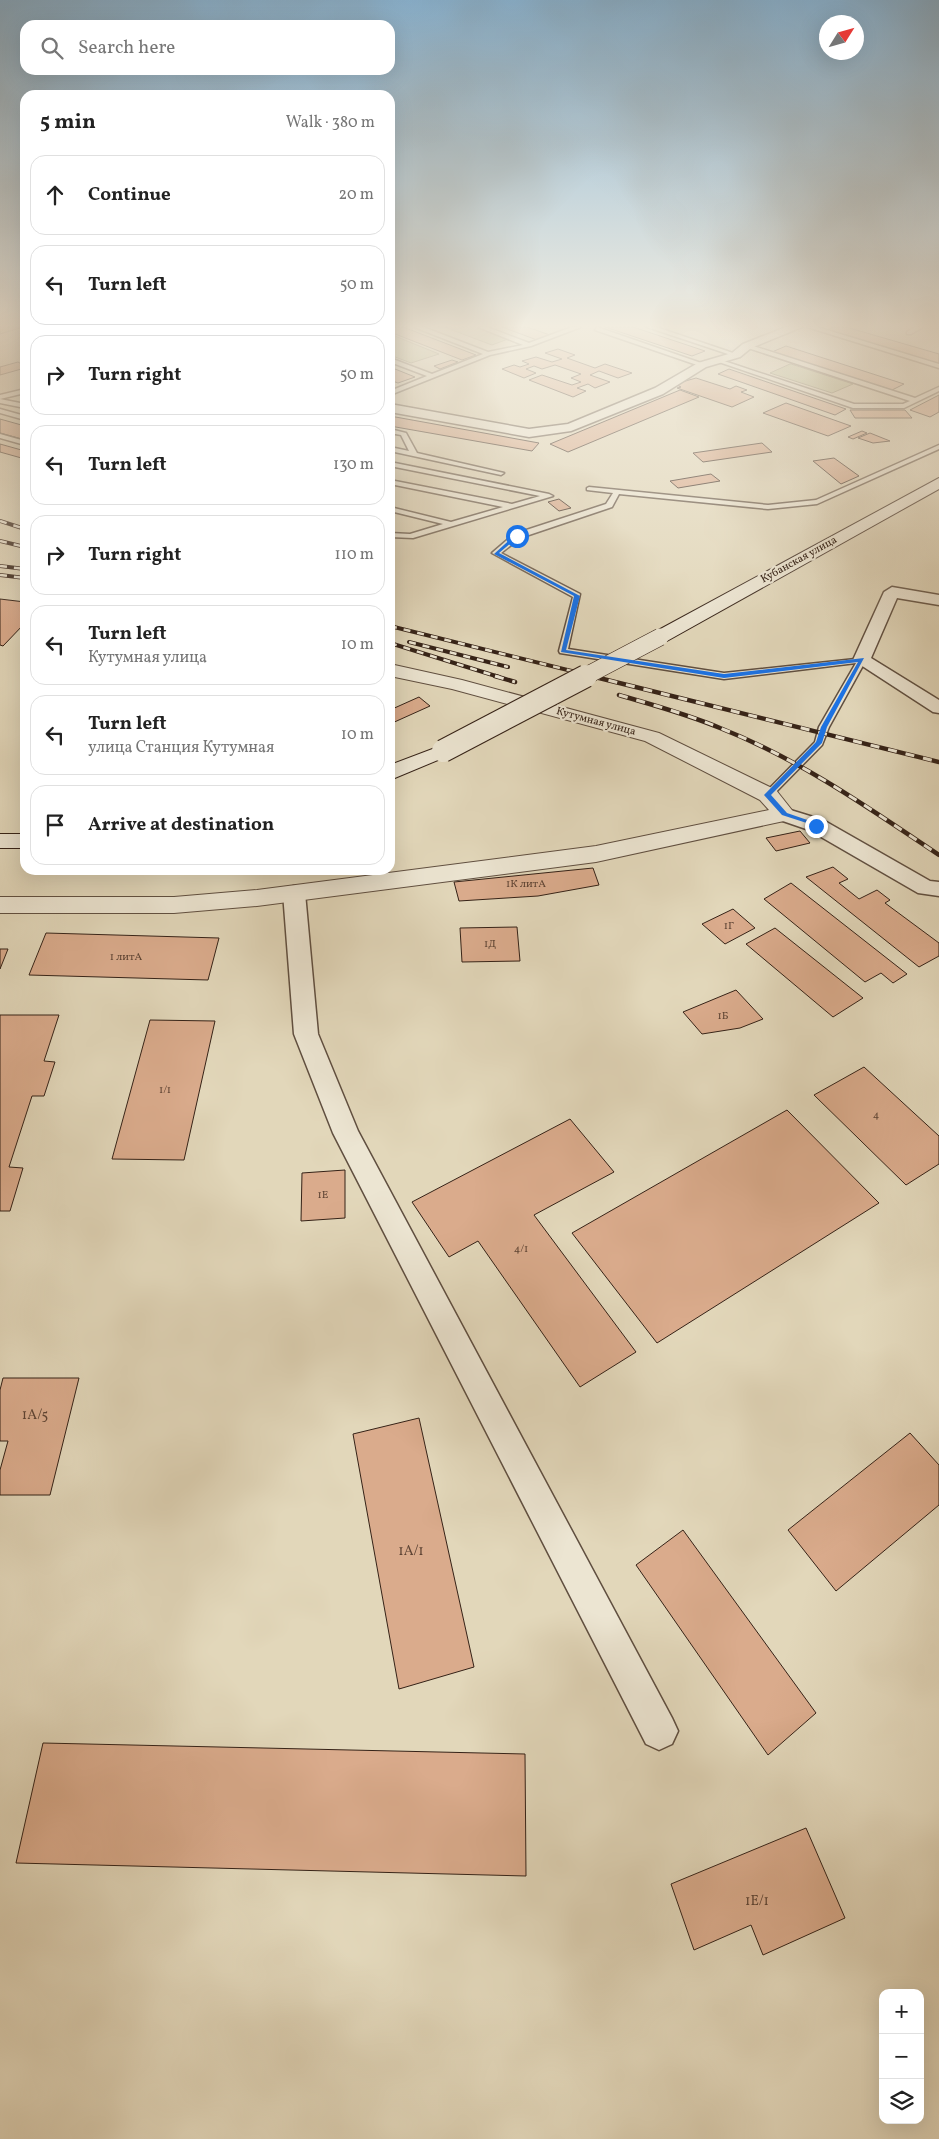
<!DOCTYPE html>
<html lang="en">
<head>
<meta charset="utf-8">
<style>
	:root { --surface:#fff; --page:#f2f2f2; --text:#222; --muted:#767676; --line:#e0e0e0 }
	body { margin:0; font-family:Vollkorn,serif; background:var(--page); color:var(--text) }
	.controls { position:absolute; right:15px; bottom:15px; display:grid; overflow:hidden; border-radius:10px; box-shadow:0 5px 20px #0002 }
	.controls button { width:45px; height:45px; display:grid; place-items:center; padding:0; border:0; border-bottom:1px solid var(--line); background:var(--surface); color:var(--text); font:25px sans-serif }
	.compass { position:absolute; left:819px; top:15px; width:45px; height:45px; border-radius:50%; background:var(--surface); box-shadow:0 5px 20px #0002; rotate:53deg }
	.stop { position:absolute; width:15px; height:15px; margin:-11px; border:4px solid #1a73e8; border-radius:50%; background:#fff }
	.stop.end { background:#1a73e8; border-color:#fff; box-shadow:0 1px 5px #0008 }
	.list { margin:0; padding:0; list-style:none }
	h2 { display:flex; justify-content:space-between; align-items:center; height:65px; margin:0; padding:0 20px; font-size:21px }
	h2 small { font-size:16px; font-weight:400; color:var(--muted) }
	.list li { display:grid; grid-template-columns:32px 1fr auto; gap:15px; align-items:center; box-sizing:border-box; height:80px; margin:0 10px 10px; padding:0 10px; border:1px solid var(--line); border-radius:15px }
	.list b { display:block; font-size:19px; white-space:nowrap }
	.list p { margin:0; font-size:16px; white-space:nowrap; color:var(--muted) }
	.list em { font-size:16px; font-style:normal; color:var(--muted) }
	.icon { flex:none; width:28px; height:28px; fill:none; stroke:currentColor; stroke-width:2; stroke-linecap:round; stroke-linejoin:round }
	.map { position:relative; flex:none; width:939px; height:2139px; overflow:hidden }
	.search { position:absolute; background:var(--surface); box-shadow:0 5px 20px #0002; left:20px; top:20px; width:375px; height:55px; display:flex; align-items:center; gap:12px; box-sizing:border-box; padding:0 18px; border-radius:15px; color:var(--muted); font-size:19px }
	.panel { position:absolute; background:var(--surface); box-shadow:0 5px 20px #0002; left:20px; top:90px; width:375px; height:785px; border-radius:15px }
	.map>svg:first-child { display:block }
	.green { fill:#b8bd8c; stroke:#767052 }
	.building { fill:#daab8c; stroke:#352217 }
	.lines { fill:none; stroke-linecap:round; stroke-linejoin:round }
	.service-casing { stroke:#604f40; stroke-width:3 }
	.minor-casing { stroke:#604f40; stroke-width:3 }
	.tertiary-casing { stroke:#604f40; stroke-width:2 }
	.secondary-casing { stroke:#352217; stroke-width:2 }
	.service { fill:#ece5d2; fill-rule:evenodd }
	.minor { fill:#ece5d2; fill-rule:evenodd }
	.tertiary { fill:#ece5d2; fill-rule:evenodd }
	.secondary { fill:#ece5d2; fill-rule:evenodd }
	.rail-far1-casing { stroke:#352217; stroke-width:4 }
	.rail-casing { stroke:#352217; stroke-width:4.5 }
	.rail-far1 { stroke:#ece5d2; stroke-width:2.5; stroke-dasharray:7; stroke-linecap:butt }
	.rail { stroke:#ece5d2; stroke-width:3; stroke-dasharray:9; stroke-linecap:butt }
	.secondary-bridge-far1-casing { stroke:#352217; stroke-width:18; stroke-linecap:butt }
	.secondary-bridge-casing { stroke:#352217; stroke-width:24; stroke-linecap:butt }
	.secondary-bridge-far1 { stroke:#ece5d2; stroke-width:17 }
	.secondary-bridge { stroke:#ece5d2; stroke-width:22 }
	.route { fill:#1a73e8 }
	.labels { text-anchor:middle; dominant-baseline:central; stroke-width:4.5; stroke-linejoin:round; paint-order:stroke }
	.far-street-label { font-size:11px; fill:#352217; stroke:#ece5d2 }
	.number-label { font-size:11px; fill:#5e4434 }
	.near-number-label { font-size:14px; fill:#5e4434 }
</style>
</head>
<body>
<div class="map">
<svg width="939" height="2139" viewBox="0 0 939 2139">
	<rect width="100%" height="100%" fill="#e2d7ba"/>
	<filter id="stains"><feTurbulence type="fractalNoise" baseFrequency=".004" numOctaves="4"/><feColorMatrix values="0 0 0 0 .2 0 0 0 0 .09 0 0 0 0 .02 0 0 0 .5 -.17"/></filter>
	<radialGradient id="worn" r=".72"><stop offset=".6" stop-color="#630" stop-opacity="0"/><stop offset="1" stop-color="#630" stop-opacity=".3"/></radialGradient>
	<path class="green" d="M 444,327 L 475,327 L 508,339 L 492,345 Z
		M 390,335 L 390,334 L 439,354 L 411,363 L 390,355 Z
		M 790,364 L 791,364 L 853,384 L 832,393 L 770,373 Z"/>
	<path class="building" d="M 0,327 L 23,327 L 0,334 Z
		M 390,327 L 403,327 L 476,355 L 462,360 L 390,332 Z
		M 502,327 L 527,327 L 550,335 L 537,340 Z
		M 605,327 L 633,327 L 705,351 L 692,356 Z
		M 834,327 L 846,327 L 939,354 L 939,364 L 826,330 Z
		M 786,346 L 904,384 L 892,390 L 772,352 Z
		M 558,349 L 575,355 L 567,358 L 595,368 L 605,364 L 632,373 L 618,378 L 599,371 L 590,375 L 610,382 L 595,388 L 588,384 L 577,388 L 586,391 L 573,397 L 529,380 L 542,375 L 572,385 L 581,382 L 571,378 L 581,374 L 555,365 L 542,369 L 534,366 L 526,369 L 536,373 L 524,378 L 502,369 L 514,365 L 520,367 L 529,364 L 522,361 L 536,357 L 552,362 L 562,359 L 545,353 Z
		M 452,360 L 458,362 L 440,369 L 434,366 Z
		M 18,362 L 25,366 L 25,368 L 0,375 L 0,367 Z
		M 390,367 L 415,377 L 398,383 L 390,380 Z
		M 729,369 L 846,409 L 835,415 L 718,374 Z
		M 696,378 L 730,389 L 736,386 L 747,390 L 741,392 L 754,397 L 732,407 L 677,388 L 681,387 L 675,384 Z
		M 680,390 L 699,397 L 568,452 L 550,444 Z
		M 939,395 L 939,412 L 930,417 L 910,410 Z
		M 786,403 L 851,426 L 828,436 L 763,413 Z
		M 850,410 L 905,410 L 912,418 L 855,418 Z
		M 390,416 L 539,443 L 532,451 L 390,426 Z
		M 0,419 L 25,426 L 25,440 L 0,433 Z
		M 862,431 L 867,433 L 853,439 L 848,437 Z
		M 870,433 L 890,441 L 873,443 L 858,438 Z
		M 762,443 L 772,452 L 703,462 L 693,453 Z
		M 0,444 L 25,451 L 25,459 L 0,452 Z
		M 834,458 L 859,476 L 841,484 L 813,461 Z
		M 711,474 L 720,481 L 678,488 L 670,481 Z
		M 559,499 L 571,508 L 559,511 L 548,502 Z
		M 0,599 L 25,602 L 25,623 L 3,646 L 0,645 Z
		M 419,697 L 430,706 L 390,724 L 390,710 Z
		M 800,831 L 810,843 L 776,851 L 766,838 Z
		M 833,867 L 848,879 L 839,883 L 859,899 L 877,890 L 890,900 L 885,903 L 939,943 L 939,956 L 919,967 L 806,877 Z
		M 593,868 L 599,885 L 538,896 L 459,901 L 454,882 Z
		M 791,883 L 907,974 L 893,983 L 881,973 L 865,982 L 764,899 Z
		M 733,909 L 755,928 L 725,944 L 702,924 Z
		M 517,927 L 520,961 L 462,962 L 460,928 Z
		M 775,928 L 863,998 L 833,1017 L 746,944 Z
		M 46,933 L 219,938 L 208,980 L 29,975 Z
		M 0,949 L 8,949 L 0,969 Z
		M 736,990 L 763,1019 L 740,1028 L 702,1034 L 683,1012 Z
		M 0,1015 L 59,1015 L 44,1061 L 55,1062 L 44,1096 L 32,1096 L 9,1167 L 23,1168 L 10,1211 L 0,1211 Z
		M 150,1020 L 215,1021 L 184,1160 L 112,1159 Z
		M 864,1067 L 939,1136 L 939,1164 L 906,1185 L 814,1095 Z
		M 787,1110 L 879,1203 L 657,1343 L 572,1233 Z
		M 570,1119 L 614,1172 L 534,1215 L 636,1352 L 580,1387 L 478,1241 L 449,1257 L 412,1202 Z
		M 345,1170 L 345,1218 L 301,1221 L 302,1173 Z
		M 3,1378 L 79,1378 L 50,1495 L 0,1495 L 0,1470 L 8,1441 L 0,1441 L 0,1390 Z
		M 419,1418 L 474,1667 L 399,1689 L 353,1434 Z
		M 910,1433 L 939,1465 L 939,1505 L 836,1591 L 788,1530 Z
		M 683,1530 L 816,1713 L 768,1755 L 636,1565 Z
		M 43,1743 L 525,1754 L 526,1876 L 16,1863 Z
		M 806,1828 L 845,1918 L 763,1955 L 751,1925 L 694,1950 L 671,1884 Z"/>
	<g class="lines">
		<g class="service-casing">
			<path id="service" d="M 414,327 L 423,327 L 488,352 L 523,345 L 478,327 L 487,327 L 529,343 L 572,327 L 581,327 L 531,346 L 490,355 L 390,395 L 390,391 L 427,376 L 390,362 L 390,358 L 432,374 L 483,354 Z
				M 597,327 L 704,364 L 705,365 L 700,366 L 595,330 Z
				M 647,327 L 656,327 L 739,355 L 734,356 Z
				M 807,327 L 817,327 L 939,364 L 939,368 Z
				M 915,327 L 923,327 L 911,334 L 907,334 L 907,332 Z
				M 747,344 L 915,398 L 939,387 L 939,391 L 904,408 L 853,408 L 716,361 L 721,360 L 854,404 L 903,404 L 910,401 L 745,347 Z
				M 25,389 L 25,393 L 0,399 L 0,395 Z
				M 0,399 L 25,404 L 25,408 L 0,403 Z
				M 0,409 L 25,416 L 25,420 L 0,413 Z
				M 390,429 L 406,433 L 417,453 L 504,473 L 501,475 L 390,451 L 390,447 L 409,451 L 401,435 L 390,433 Z
				M 0,434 L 25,441 L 25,445 L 0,438 Z
				M 939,445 L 939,449 L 817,504 L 768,509 L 619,494 L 612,507 L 520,538 L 501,553 L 580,594 L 568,649 L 724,673 L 865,658 L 866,660 L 829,727 L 822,745 L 771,797 L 768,798 L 763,795 L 765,793 L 815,742 L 819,727 L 856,663 L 724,679 L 560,653 L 559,651 L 573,597 L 492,553 L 514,534 L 606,504 L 613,493 L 587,490 L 587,488 L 589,487 L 768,505 L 816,500 Z
				M 390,462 L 549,494 L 553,496 L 413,538 L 390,537 L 390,533 L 410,534 L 443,524 L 390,511 L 390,507 L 451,522 L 503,507 L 390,484 L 390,480 L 512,504 L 540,496 L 390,466 Z"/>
		</g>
		<g class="minor-casing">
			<path id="minor" d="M 786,327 L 802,327 L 751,348 L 740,357 L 706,367 L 663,394 L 571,431 L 529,437 L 390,412 L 390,404 L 529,429 L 568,424 L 655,388 L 698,363 L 732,353 L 743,344 Z
				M 892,587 L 939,595 L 939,605 L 897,598 L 871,658 L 939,700 L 939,713 L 933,712 L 853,660 L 884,592 Z
				M 784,808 L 823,820 L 930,881 L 939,882 L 939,896 L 918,893 L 809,830 L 777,819 L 774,814 L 777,809 Z
				M 294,886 L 302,888 L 305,893 L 318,1034 L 358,1131 L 672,1718 L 678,1731 L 672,1744 L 659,1750 L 646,1744 L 333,1133 L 294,1034 L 283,893 L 286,888 Z"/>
		</g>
		<g class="tertiary-casing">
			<path id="tertiary" d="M 390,664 L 462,680 L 659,733 L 776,790 L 795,814 L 792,819 L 784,821 L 596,862 L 257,906 L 174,913 L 0,913 L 0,897 L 174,897 L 257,890 L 596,846 L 769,810 L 760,800 L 645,741 L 452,689 L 390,676 Z"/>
		</g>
		<g class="secondary-casing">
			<path id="secondary" d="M 939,478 L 939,489 L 667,641 L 653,641 L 651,637 L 653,633 Z
				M 443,745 L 450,747 L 453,751 L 450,755 L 390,780 L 390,765 Z
				M 0,834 L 25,834 L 25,848 L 0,848 Z"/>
		</g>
		<use href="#service" class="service"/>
		<use href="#minor" class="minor"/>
		<use href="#tertiary" class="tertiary"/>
		<use href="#secondary" class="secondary"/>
		<g class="rail-far1-casing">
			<path id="rail-far1" d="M 0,521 L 25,529
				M 0,541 L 25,547
				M 0,566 L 25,569
				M 0,575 L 25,578
				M 390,626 L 596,677
				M 409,642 L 508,667
				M 390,643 L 499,677"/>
		</g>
		<g class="rail-casing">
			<path id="rail" d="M 495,676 L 515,682
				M 591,676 L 939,762
				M 619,695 C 653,705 687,714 720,728 C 799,759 869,808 939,855"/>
		</g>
		<use href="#rail-far1" class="rail-far1"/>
		<use href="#rail" class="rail"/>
		<g class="secondary-bridge-far1-casing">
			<path id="secondary-bridge-far1" d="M 584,677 L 660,637"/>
		</g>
		<g class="secondary-bridge-casing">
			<path id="secondary-bridge" d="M 443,751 L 586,676"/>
		</g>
		<use href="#secondary-bridge-far1" class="secondary-bridge-far1"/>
		<use href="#secondary-bridge" class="secondary-bridge"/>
	</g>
	<linearGradient id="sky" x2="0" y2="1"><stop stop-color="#88b5d6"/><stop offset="0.52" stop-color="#f2ede0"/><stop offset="1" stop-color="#f2ede0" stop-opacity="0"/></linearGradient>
	<rect width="939" height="627" fill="url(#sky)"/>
	<path class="route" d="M 515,535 L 519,536 L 499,553 L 580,596 L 566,650 L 724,674 L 864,658 L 827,727 L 822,743 L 771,795 L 787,813 L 819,824 L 819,827 L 782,815 L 764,795 L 816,742 L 821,727 L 858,662 L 724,678 L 561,652 L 574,596 L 494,554 Z"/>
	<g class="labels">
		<g class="far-street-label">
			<text transform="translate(799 560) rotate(-29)">Кубанская улица</text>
			<text transform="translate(596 722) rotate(15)">Кутумная улица</text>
		</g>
		<g class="number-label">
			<text x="526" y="884">1К литА</text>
			<text x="729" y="926">1Г</text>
			<text x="490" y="944">1Д</text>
			<text x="126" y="957">1 литА</text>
			<text x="723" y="1016">1Б</text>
			<text x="165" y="1090">1/1</text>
			<text x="876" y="1115">4</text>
			<text x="323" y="1195">1Е</text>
			<text x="521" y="1249">4/1</text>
		</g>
		<g class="near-number-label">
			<text x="35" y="1415">1А/5</text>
			<text x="411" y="1551">1А/1</text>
			<text x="757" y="1901">1Е/1</text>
		</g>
	</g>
	<rect width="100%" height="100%" filter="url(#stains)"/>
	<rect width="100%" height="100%" fill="url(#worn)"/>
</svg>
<div class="controls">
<button>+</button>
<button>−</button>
<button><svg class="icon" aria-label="layers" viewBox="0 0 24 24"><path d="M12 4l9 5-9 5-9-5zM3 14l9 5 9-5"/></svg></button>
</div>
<svg class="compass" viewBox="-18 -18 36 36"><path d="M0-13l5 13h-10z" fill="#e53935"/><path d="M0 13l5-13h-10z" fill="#767676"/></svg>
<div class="stop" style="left:517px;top:536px"></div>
<div class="stop end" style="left:816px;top:826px"></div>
<div class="search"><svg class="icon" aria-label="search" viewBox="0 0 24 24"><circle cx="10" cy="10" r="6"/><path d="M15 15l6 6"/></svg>Search here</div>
<section class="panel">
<h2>5 min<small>Walk · 380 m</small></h2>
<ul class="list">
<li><svg class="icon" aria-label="ahead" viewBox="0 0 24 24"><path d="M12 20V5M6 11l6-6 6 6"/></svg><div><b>Continue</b></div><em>20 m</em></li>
<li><svg class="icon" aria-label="left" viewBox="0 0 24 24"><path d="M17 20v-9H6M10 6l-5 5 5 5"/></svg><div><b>Turn left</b></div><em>50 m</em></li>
<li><svg class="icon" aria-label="right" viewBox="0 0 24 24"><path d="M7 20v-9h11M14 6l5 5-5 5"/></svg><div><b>Turn right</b></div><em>50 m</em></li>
<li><svg class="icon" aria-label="left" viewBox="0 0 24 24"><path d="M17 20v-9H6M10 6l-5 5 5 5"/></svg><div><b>Turn left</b></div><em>130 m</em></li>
<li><svg class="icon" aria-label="right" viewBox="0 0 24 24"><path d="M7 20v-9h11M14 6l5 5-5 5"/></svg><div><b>Turn right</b></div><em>110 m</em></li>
<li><svg class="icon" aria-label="left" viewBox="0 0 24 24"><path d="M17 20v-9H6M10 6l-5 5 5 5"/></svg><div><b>Turn left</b><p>Кутумная улица</p></div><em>10 m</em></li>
<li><svg class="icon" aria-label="left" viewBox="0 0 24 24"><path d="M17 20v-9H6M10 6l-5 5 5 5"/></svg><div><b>Turn left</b><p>улица Станция Кутумная</p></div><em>10 m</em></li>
<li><svg class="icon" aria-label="arrive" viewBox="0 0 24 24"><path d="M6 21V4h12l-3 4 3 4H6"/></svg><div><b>Arrive at destination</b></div></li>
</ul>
</section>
</div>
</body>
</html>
